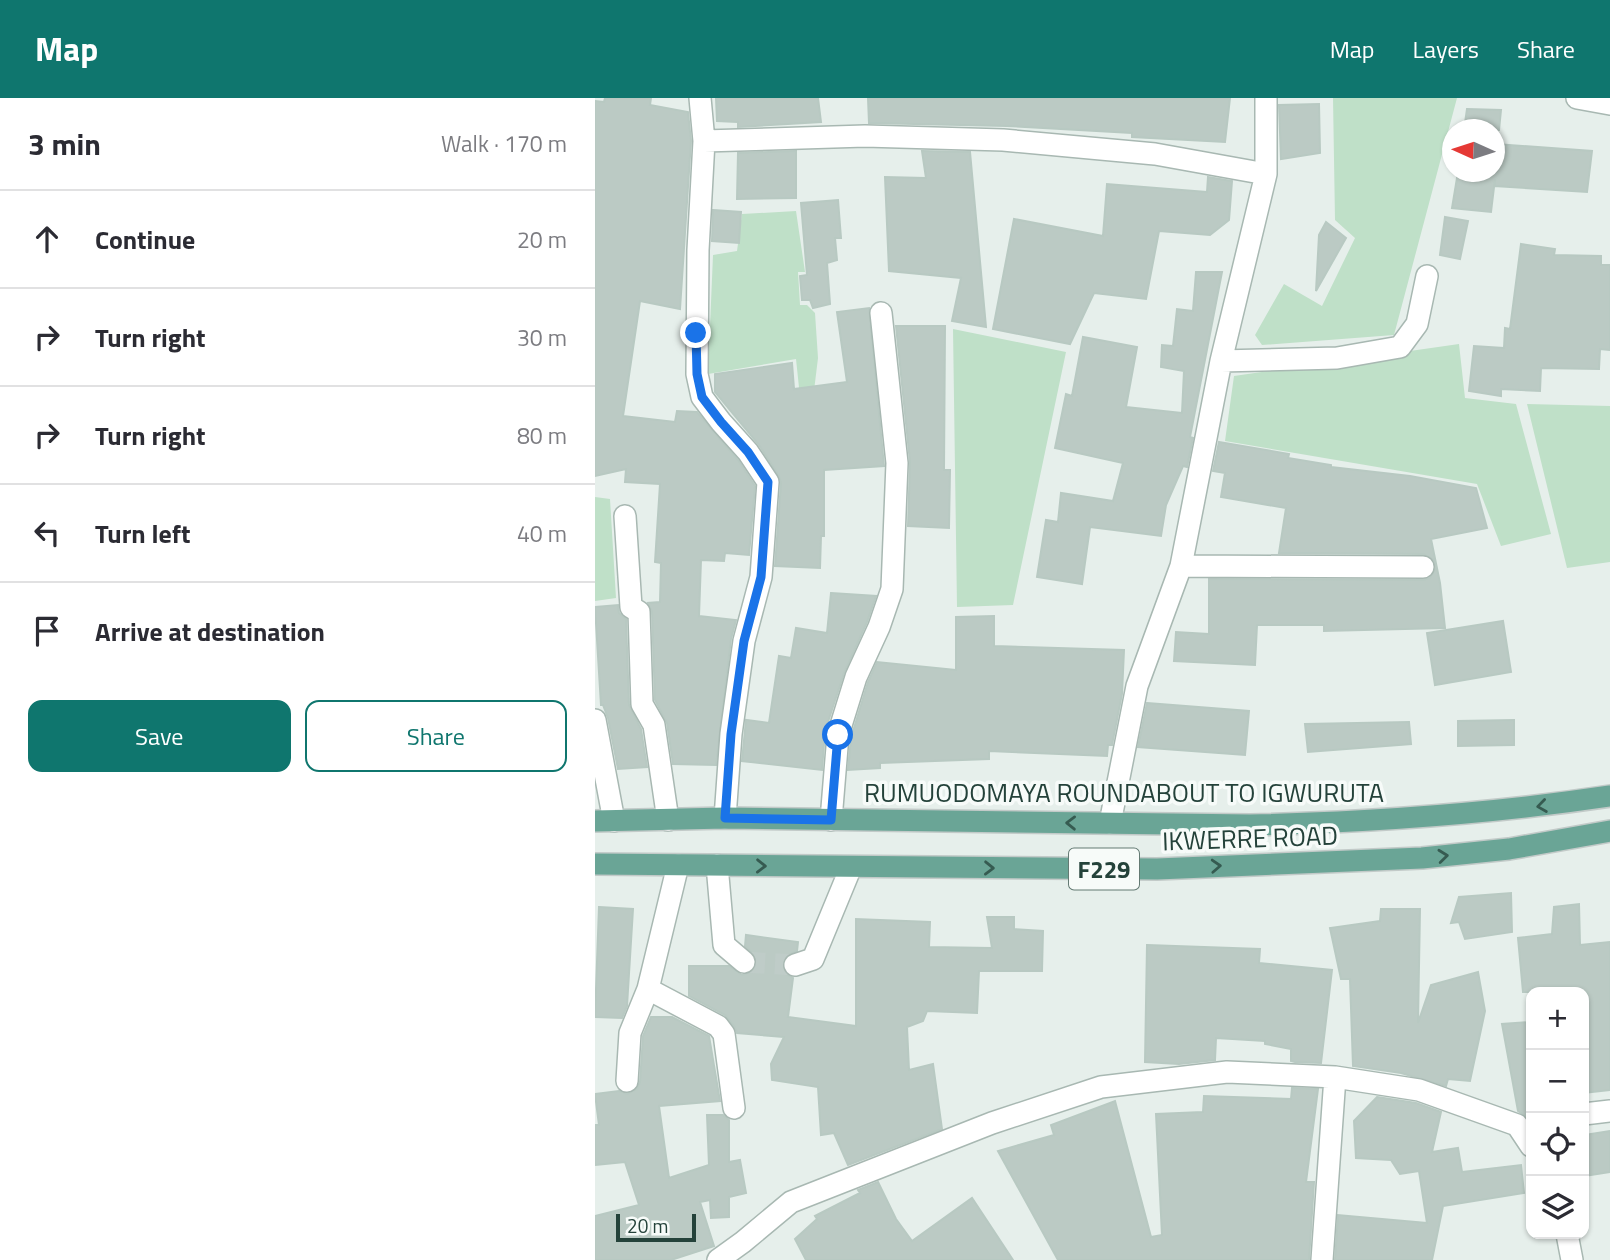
<!DOCTYPE html>
<html lang="en">
<head>
<meta charset="utf-8">
<style>
	:root { --surface:#fff; --page:#f7f7f7; --text:#2b2b33; --muted:#7c7c81; --line:#e1e1e2; --accent:#0f766e }
	body { margin:0; font-family:"Titillium Web",sans-serif; background:var(--page); color:var(--text) }
	.controls { position:absolute; right:21px; bottom:21px; display:grid; overflow:hidden; border-radius:14px; box-shadow:0 2px 5px #0004 }
	.controls button { width:63px; height:63px; display:grid; place-items:center; padding:0; border:0; border-bottom:2px solid var(--line); background:var(--surface); color:var(--text); font:35px sans-serif }
	.compass { position:absolute; left:847px; top:21px; width:63px; height:63px; border-radius:50%; background:var(--surface); box-shadow:0 2px 5px #0004; rotate:273deg }
	.scale { position:absolute; left:21px; bottom:18px; width:80px; box-sizing:border-box; padding-left:7px; border:4px solid #24423a; border-top:0; font-size:19px; line-height:24px; white-space:nowrap; color:#24423a; -webkit-text-stroke:5px #f7fbf9; paint-order:stroke }
	.stop { position:absolute; width:21px; height:21px; margin:-16px; border:5px solid #1a73e8; border-radius:50%; background:#fff }
	.stop.end { background:#1a73e8; border-color:#fff; box-shadow:0 2px 7px #0008 }
	.list { margin:0; padding:0; list-style:none }
	h2 { display:flex; justify-content:space-between; align-items:center; height:91px; margin:0; padding:0 28px; font-size:30px }
	h2 small { font-size:23px; font-weight:400; color:var(--muted) }
	.list li { display:grid; grid-template-columns:46px 1fr auto; gap:21px; align-items:center; box-sizing:border-box; height:98px; padding:0 28px; border-top:2px solid var(--line) }
	.list b { display:block; font-size:26px; white-space:nowrap }
	.list em { font-size:23px; font-style:normal; color:var(--muted) }
	.actions { display:flex; gap:14px; padding:21px 28px }
	.actions a { flex:1; padding:16px 0; border:2px solid var(--accent); border-radius:14px; text-align:center; font-size:24px; color:var(--accent) }
	.actions .main { background:var(--accent); color:#fff }
	.icon { flex:none; width:38px; height:38px; fill:none; stroke:currentColor; stroke-width:2; stroke-linecap:round; stroke-linejoin:round }
	.map { position:relative; flex:none; width:1015px; height:1162px; overflow:hidden }
	header { display:flex; align-items:center; gap:42px; box-sizing:border-box; height:98px; padding:0 35px; background:var(--accent); color:#fff }
	header strong { font-size:33px }
	nav { display:flex; gap:38px; margin-inline-start:auto; font-size:24px }
	main { display:flex }
	aside { flex:1; background:var(--surface) }
	.map>svg:first-child { display:block }
	.green { fill:#bfe0c8 }
	.building { fill:#bbcac4; stroke:#b8c9c2; stroke-width:2 }
	.lines { fill:none; stroke-linecap:round; stroke-linejoin:round }
	.minor-tunnel { stroke:#bfccc8; stroke-width:21; stroke-dasharray:21 10; stroke-linecap:butt }
	.minor-casing { stroke:#a8b8b2; stroke-width:24 }
	.major-casing { stroke:#c2cac8; stroke-width:24 }
	.minor { stroke:#fff; stroke-width:21 }
	.major { stroke:#6aa596; stroke-width:21 }
	.oneway { stroke:#365b51 }
	.route { stroke:#1a73e8; stroke-width:9 }
	.labels { text-anchor:middle; dominant-baseline:central; stroke-width:7; stroke-linejoin:round; paint-order:stroke }
	.shield { fill:#f7fbf9; stroke:#637a73; stroke-width:2 }
	.shield-label { font-size:24px; font-weight:bold; fill:#24423a }
	.street-label { font-size:26px; fill:#24423a; stroke:#f7fbf9 }
</style>
</head>
<body>
<header>
<strong>Map</strong>
<nav><a>Map</a><a>Layers</a><a>Share</a></nav>
</header>
<main>
<aside>
<h2>3 min<small>Walk · 170 m</small></h2>
<ul class="list">
<li><svg class="icon" aria-label="ahead" viewBox="0 0 24 24"><path d="M12 20V5M6 11l6-6 6 6"/></svg><div><b>Continue</b></div><em>20 m</em></li>
<li><svg class="icon" aria-label="right" viewBox="0 0 24 24"><path d="M7 20v-9h11M14 6l5 5-5 5"/></svg><div><b>Turn right</b></div><em>30 m</em></li>
<li><svg class="icon" aria-label="right" viewBox="0 0 24 24"><path d="M7 20v-9h11M14 6l5 5-5 5"/></svg><div><b>Turn right</b></div><em>80 m</em></li>
<li><svg class="icon" aria-label="left" viewBox="0 0 24 24"><path d="M17 20v-9H6M10 6l-5 5 5 5"/></svg><div><b>Turn left</b></div><em>40 m</em></li>
<li><svg class="icon" aria-label="arrive" viewBox="0 0 24 24"><path d="M6 21V4h12l-3 4 3 4H6"/></svg><div><b>Arrive at destination</b></div></li>
</ul>
<div class="actions"><a class="main">Save</a><a>Share</a></div>
</aside>
<div class="map">
<svg width="1015" height="1162" viewBox="0 0 1015 1162">
	<rect width="100%" height="100%" fill="#e6efeb"/>
	<path class="green" d="M 738,0 L 862,0 L 799,237 L 667,247 L 660,237 L 689,186 L 727,208 L 760,140 L 740,122 Z
		M 201,113 L 210,174 L 203,174 L 205,207 L 212,207 L 220,215 L 223,260 L 218,301 L 205,299 L 201,261 L 113,276 L 118,157 L 142,153 L 147,116 Z
		M 358,231 L 471,254 L 418,507 L 362,509 Z
		M 864,246 L 870,300 L 921,306 L 956,436 L 906,448 L 882,386 L 630,343 L 639,278 Z
		M 932,306 L 1015,308 L 1015,464 L 972,470 Z
		M 0,399 L 15,401 L 21,500 L 0,503 Z"/>
	<path class="building" d="M 10,0 L 56,0 L 55,7 L 93,14 L 96,43 L 85,211 L 45,203 L 28,318 L 80,324 L 82,313 L 102,314 L 143,362 L 160,388 L 154,457 L 130,455 L 129,463 L 106,462 L 104,518 L 141,522 L 136,541 L 121,667 L 78,666 L 72,625 L 60,602 L 57,514 L 53,505 L 65,504 L 66,465 L 60,464 L 65,386 L 30,384 L 31,371 L 0,378 L 0,3 L 9,4 Z
		M 121,0 L 223,0 L 226,24 L 143,29 L 143,24 L 122,23 Z
		M 273,0 L 635,0 L 630,44 L 537,39 L 537,35 L 412,28 L 274,25 Z
		M 724,6 L 725,55 L 686,61 L 684,7 Z
		M 872,11 L 906,12 L 904,32 L 869,32 Z
		M 900,46 L 997,53 L 992,94 L 900,88 L 900,81 L 896,114 L 857,110 L 863,74 L 900,74 Z
		M 201,53 L 201,100 L 142,101 L 143,55 Z
		M 327,53 L 375,54 L 391,229 L 357,223 L 366,180 L 294,173 L 290,79 L 331,80 Z
		M 613,79 L 637,83 L 634,122 L 615,137 L 564,133 L 551,201 L 499,195 L 475,246 L 398,231 L 419,121 L 508,138 L 512,86 L 612,94 Z
		M 243,102 L 246,140 L 240,140 L 242,162 L 232,165 L 235,206 L 218,210 L 215,202 L 207,202 L 205,178 L 212,177 L 206,105 Z
		M 118,112 L 146,114 L 144,145 L 117,143 Z
		M 850,119 L 873,123 L 865,161 L 845,157 Z
		M 731,124 L 751,140 L 721,193 L 724,137 Z
		M 926,146 L 960,151 L 959,157 L 1006,158 L 1006,167 L 1015,167 L 1015,252 L 1005,251 L 1004,271 L 946,270 L 945,293 L 906,291 L 906,298 L 874,293 L 879,248 L 909,250 L 910,230 L 915,231 Z
		M 601,174 L 627,174 L 595,339 L 598,340 L 592,369 L 588,368 L 571,407 L 566,438 L 495,429 L 487,486 L 442,479 L 451,422 L 463,424 L 466,395 L 518,403 L 528,365 L 460,350 L 471,296 L 477,298 L 488,239 L 542,249 L 531,309 L 587,315 L 589,273 L 566,269 L 567,247 L 578,248 L 582,211 L 598,213 Z
		M 274,210 L 289,368 L 229,372 L 229,438 L 226,438 L 225,470 L 180,468 L 186,385 L 184,378 L 164,347 L 120,294 L 120,276 L 197,265 L 199,291 L 252,284 L 242,214 Z
		M 301,228 L 350,228 L 349,372 L 355,372 L 354,430 L 313,428 L 315,364 Z
		M 624,344 L 694,356 L 693,360 L 736,367 L 736,369 L 815,378 L 881,390 L 892,430 L 836,441 L 845,485 L 850,530 L 729,533 L 729,527 L 662,527 L 660,567 L 579,563 L 581,534 L 614,536 L 614,481 L 828,482 L 835,480 L 841,470 L 839,462 L 828,456 L 684,455 L 691,410 L 626,399 L 630,375 L 618,373 Z
		M 236,495 L 281,498 L 272,524 L 249,575 L 230,633 L 227,672 L 147,663 L 151,622 L 174,625 L 184,558 L 196,560 L 201,530 L 232,535 Z
		M 23,507 L 24,515 L 31,521 L 34,607 L 46,631 L 52,669 L 23,671 L 13,620 L 8,607 L 6,607 L 0,509 Z
		M 399,518 L 399,548 L 529,552 L 527,596 L 517,647 L 513,647 L 512,658 L 394,653 L 394,661 L 285,665 L 285,670 L 253,672 L 256,640 L 273,584 L 282,564 L 361,572 L 361,519 Z
		M 908,523 L 916,574 L 840,587 L 832,535 Z
		M 552,605 L 654,613 L 650,657 L 543,649 Z
		M 919,622 L 919,647 L 863,648 L 863,623 Z
		M 814,624 L 816,646 L 713,654 L 710,626 Z
		M 916,795 L 917,834 L 870,841 L 864,824 L 856,825 L 864,799 Z
		M 984,806 L 985,847 L 1015,844 L 1015,992 L 989,995 L 989,894 L 928,894 L 923,840 L 957,836 L 959,809 Z
		M 4,809 L 38,811 L 32,908 L 27,920 L 0,919 Z
		M 786,811 L 825,811 L 823,925 L 836,887 L 883,874 L 890,913 L 875,983 L 853,981 L 851,988 L 806,975 L 758,968 L 755,881 L 746,881 L 735,830 L 785,823 Z
		M 392,819 L 419,819 L 419,831 L 448,833 L 447,873 L 384,873 L 382,915 L 332,913 L 328,923 L 312,929 L 314,972 L 338,966 L 347,1031 L 253,1067 L 239,1035 L 226,1037 L 223,989 L 177,982 L 176,966 L 189,939 L 142,935 L 139,928 L 130,917 L 94,898 L 94,868 L 134,868 L 147,877 L 158,873 L 162,860 L 150,848 L 151,837 L 203,844 L 202,853 L 191,858 L 187,865 L 191,876 L 198,880 L 193,919 L 261,928 L 261,821 L 335,824 L 334,849 L 397,850 Z
		M 552,847 L 665,851 L 664,865 L 737,872 L 726,965 L 700,964 L 696,963 L 696,951 L 670,946 L 670,943 L 621,940 L 620,962 L 584,966 L 550,964 Z
		M 56,919 L 77,919 L 114,938 L 125,1003 L 64,1008 L 74,1080 L 114,1067 L 112,1017 L 128,1017 L 134,1022 L 134,1064 L 145,1062 L 151,1095 L 134,1099 L 134,1119 L 116,1120 L 115,1102 L 105,1104 L 119,1148 L 76,1162 L 0,1162 L 0,1118 L 44,1107 L 30,1064 L 0,1067 L 0,1027 L 4,1027 L 0,996 L 24,993 L 32,996 L 42,991 L 45,984 L 48,938 Z
		M 936,924 L 936,1025 L 932,1019 L 923,1013 L 907,926 Z
		M 697,990 L 723,991 L 711,1084 L 719,1084 L 714,1162 L 463,1162 L 403,1053 L 459,1037 L 456,1027 L 520,1003 L 556,1139 L 567,1137 L 561,1016 L 608,1014 L 609,998 L 696,1001 Z
		M 782,999 L 821,1005 L 846,1014 L 837,1054 L 863,1050 L 867,1074 L 926,1067 L 929,1095 L 848,1108 L 837,1162 L 740,1162 L 743,1117 L 832,1125 L 824,1073 L 805,1076 L 796,1062 L 761,1060 L 759,1023 Z
		M 1015,1033 L 1015,1074 L 989,1078 L 989,1037 Z
		M 283,1084 L 301,1121 L 317,1143 L 377,1100 L 418,1162 L 211,1162 L 200,1141 L 222,1121 L 220,1118 L 265,1095 L 263,1092 Z"/>
	<g class="lines">
		<path class="minor-tunnel" d="M 149,864 L 200,867"/>
		<g class="minor-casing">
			<path id="minor" d="M 105,0 L 109,43 L 103,152 L 102,276 L 107,299 L 126,324 L 153,354 L 173,384 L 166,479 L 149,543 L 136,636 L 130,720
				M 982,0 L 1015,6
				M 109,43 L 270,38 L 408,42 L 560,56 L 671,76
				M 626,263 L 742,260 L 805,249 L 822,226 L 832,178
				M 30,418 L 36,509 L 44,514 L 47,606 L 59,627 L 73,722
				M 586,468 L 828,469
				M 0,622 L 19,723
				M 236,722 L 243,637 L 261,579 L 284,529 L 297,491 L 302,365 L 286,215
				M 515,725 L 542,588 L 586,468 L 626,263 L 671,76 L 671,0
				M 122,767 L 129,847 L 149,864
				M 200,867 L 218,861 L 256,769
				M 53,891 L 123,928 L 129,936 L 139,1010
				M 32,983 L 35,935 L 53,891 L 83,767
				M 989,1016 L 1015,1013
				M 972,1136 L 977,1162
				M 123,1162 L 148,1144 L 196,1104 L 397,1025 L 506,989 L 632,974 L 740,979 L 824,992 L 922,1027 L 936,1048
				M 727,1162 L 740,979"/>
		</g>
		<g class="major-casing">
			<path id="major" d="M 0,723 L 130,720 L 655,727 C 776,724 895,716 1015,698
				M 0,766 L 562,771 L 827,760 L 914,751 L 1015,733"/>
		</g>
		<use href="#minor" class="minor"/>
		<use href="#major" class="major"/>
	</g>
	<defs><path id="oneway-chevron" d="M-2-3.5L2.5 0L-2 3.5" fill="none" stroke-width="1.6" stroke-linecap="round" stroke-linejoin="round" transform="scale(1.75)"/></defs>
	<g class="oneway">
		<use href="#oneway-chevron" transform="translate(947 708) rotate(172)"/>
		<use href="#oneway-chevron" transform="translate(476 725) rotate(-179)"/>
		<use href="#oneway-chevron" transform="translate(848 758) rotate(-6)"/>
		<use href="#oneway-chevron" transform="translate(166 768) rotate(1)"/>
		<use href="#oneway-chevron" transform="translate(621 768) rotate(-3)"/>
		<use href="#oneway-chevron" transform="translate(394 770) rotate(1)"/>
	</g>
	<g class="lines">
		<path class="route" d="M 101,235 L 102,276 L 107,299 L 126,324 L 153,354 L 173,384 L 166,479 L 149,543 L 136,636 L 130,720 L 236,722 L 243,637"/>
	</g>
	<g class="labels">
		<rect class="shield" x="474" y="750.5" width="70" height="41" rx="5"/>
		<g class="shield-label">
			<text x="509" y="771">F229</text>
		</g>
		<g class="street-label">
			<text x="529" y="694">RUMUODOMAYA ROUNDABOUT TO IGWURUTA</text>
			<text transform="translate(655 740) rotate(-2)">IKWERRE ROAD</text>
		</g>
	</g>
</svg>
<div class="controls">
<button>+</button>
<button>−</button>
<button><svg class="icon" aria-label="locate" viewBox="0 0 24 24"><circle cx="12" cy="12" r="6"/><path d="M12 2v4M12 18v4M2 12h4M18 12h4"/></svg></button>
<button><svg class="icon" aria-label="layers" viewBox="0 0 24 24"><path d="M12 4l9 5-9 5-9-5zM3 14l9 5 9-5"/></svg></button>
</div>
<svg class="compass" viewBox="-18 -18 36 36"><path d="M0-13l5 13h-10z" fill="#e53935"/><path d="M0 13l5-13h-10z" fill="#7c7c81"/></svg>
<div class="scale">20 m</div>
<div class="stop" style="left:243px;top:637px"></div>
<div class="stop end" style="left:101px;top:235px"></div>
</div>
</main>
</body>
</html>
